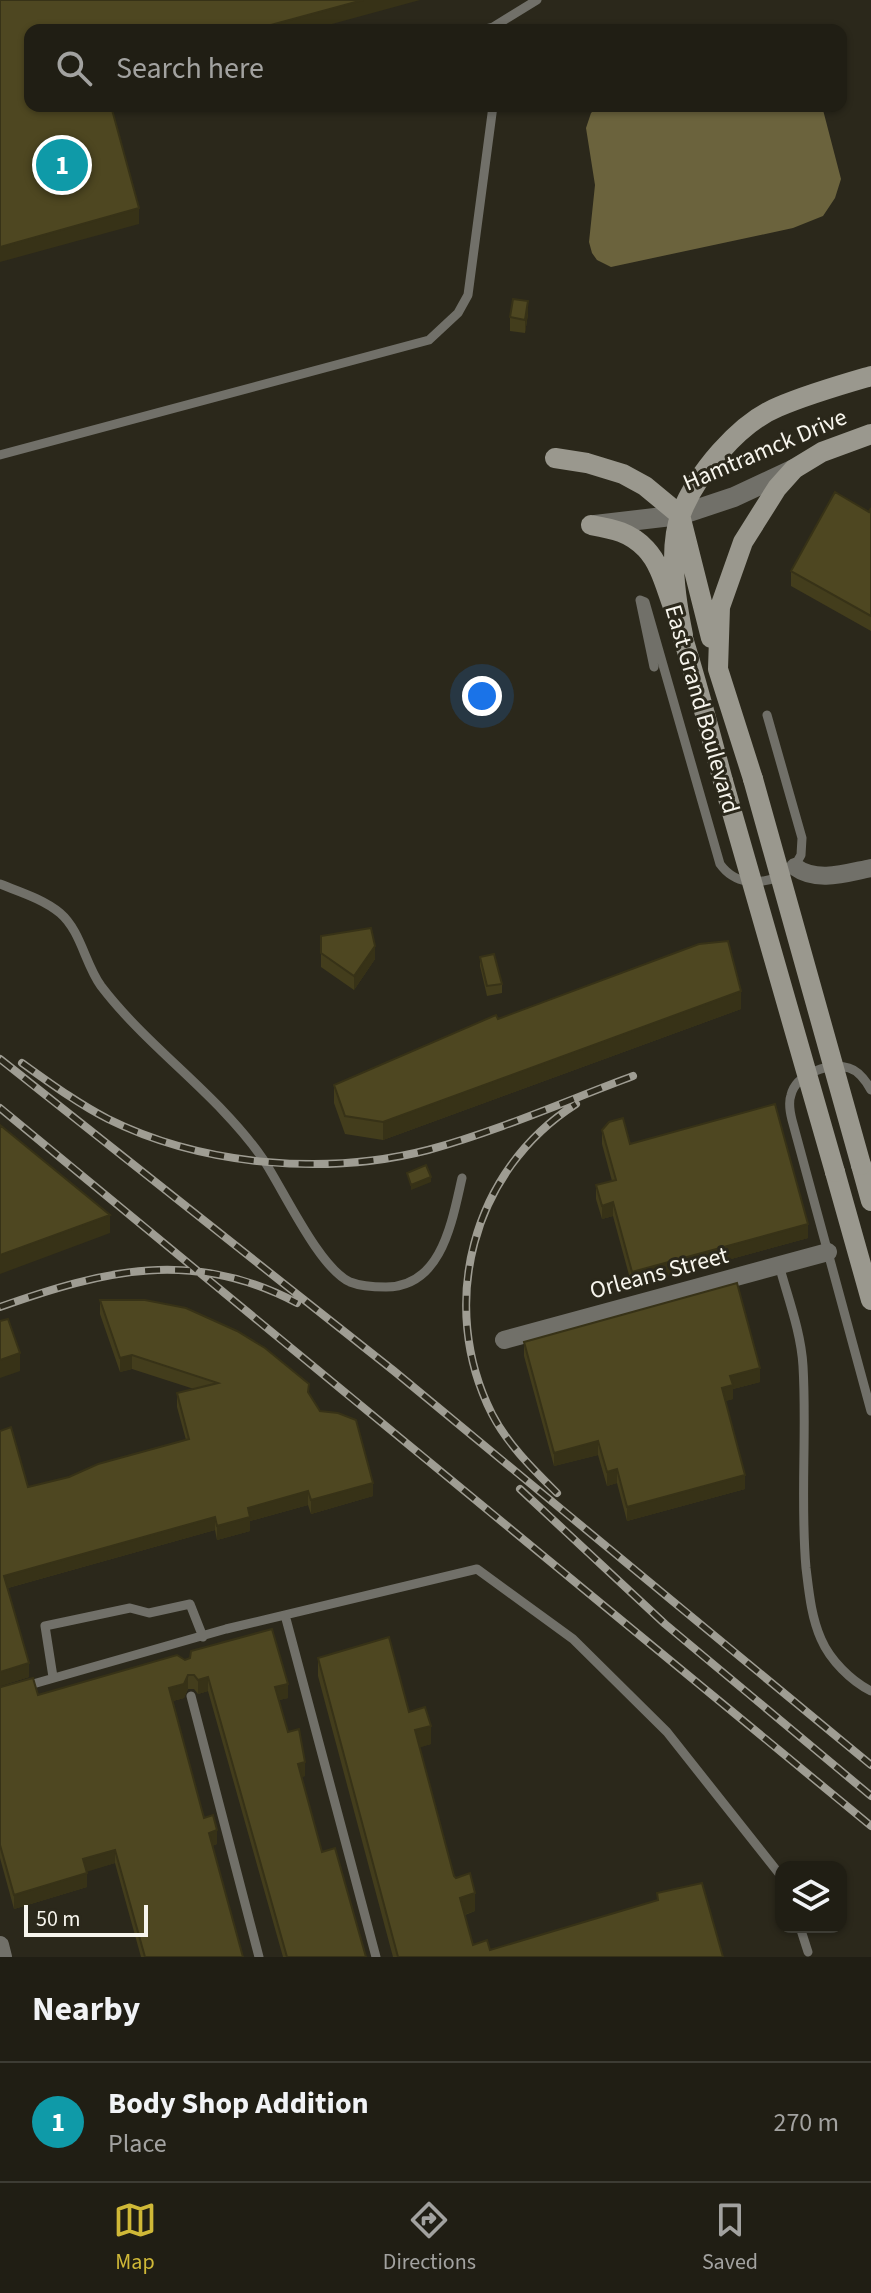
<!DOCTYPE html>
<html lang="en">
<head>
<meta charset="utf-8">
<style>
	:root { --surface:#201e14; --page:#2d2b22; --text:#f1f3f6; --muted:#a2a2a0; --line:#3d3c34; --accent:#cfb837 }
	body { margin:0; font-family:"Source Sans 3",sans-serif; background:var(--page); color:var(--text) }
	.controls { position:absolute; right:24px; bottom:24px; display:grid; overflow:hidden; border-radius:16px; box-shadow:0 2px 6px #0004 }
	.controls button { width:72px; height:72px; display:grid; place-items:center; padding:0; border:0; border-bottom:2px solid var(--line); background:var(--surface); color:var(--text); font:40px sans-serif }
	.scale { position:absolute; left:24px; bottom:20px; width:124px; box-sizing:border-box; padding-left:8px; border:4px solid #f7f5ed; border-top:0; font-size:22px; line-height:28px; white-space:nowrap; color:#f7f5ed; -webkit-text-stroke:6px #2b281b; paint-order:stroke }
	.you { position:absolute; left:482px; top:696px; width:28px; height:28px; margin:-20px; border:6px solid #fff; border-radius:50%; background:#1a73e8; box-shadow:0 0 0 12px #1a73e833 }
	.badge { display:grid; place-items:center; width:52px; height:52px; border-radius:50%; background:var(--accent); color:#fff; font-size:26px; font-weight:700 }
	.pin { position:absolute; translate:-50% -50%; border:4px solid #fff; box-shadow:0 2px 8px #0006 }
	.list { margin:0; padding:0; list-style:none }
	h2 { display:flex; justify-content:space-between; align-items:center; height:104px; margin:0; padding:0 32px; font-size:34px }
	h2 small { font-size:26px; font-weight:400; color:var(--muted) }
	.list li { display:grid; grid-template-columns:52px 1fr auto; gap:24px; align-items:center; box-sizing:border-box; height:120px; padding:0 32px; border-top:2px solid var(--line) }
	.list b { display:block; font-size:30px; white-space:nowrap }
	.list p { margin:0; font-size:26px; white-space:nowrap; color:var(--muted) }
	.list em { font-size:26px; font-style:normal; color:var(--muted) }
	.icon { flex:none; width:44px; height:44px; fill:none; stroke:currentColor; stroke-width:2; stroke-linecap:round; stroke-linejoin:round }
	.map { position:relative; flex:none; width:871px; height:1957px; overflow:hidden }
	.search { position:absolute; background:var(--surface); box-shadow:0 2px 6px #0004; left:24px; right:24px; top:24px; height:88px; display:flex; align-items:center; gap:20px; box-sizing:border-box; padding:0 28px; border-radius:16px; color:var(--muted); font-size:30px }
	.sheet { height:224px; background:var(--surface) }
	nav { display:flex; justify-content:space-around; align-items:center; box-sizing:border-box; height:112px; border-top:2px solid var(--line); background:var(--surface); font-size:22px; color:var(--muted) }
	nav a { display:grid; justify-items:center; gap:4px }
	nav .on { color:var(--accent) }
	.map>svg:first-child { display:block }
	.water { fill:#6b633d }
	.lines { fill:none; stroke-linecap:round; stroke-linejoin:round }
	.service { stroke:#717069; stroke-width:9 }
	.minor { stroke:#717069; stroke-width:18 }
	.tertiary { stroke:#717069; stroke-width:20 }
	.secondary { stroke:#9a988e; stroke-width:20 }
	.rail-casing { stroke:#9f9d93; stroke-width:8 }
	.rail { stroke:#2b281b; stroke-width:5; stroke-dasharray:15; stroke-linecap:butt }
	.secondary-bridge { stroke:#9a988e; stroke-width:20 }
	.wall { fill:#433d1c }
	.shaded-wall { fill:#373217 }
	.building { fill:#4e4721; stroke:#373217; stroke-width:2 }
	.labels { text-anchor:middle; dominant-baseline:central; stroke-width:6; stroke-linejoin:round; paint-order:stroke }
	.street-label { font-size:24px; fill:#f7f5ed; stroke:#2b281b }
</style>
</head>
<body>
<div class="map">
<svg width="871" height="1957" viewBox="0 0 871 1957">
	<rect width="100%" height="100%" fill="#2b281b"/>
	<path class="water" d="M 598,106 L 822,106 L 841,179 L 835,198 L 823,216 L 793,228 L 611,267 L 597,260 L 592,253 L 589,242 L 595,185 L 586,128 L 591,113 Z"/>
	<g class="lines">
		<path class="service" d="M 481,30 L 493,27 L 537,0
			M 0,455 L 429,340 L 458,313 L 468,295 L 493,106
			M 654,667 L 640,600 L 645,602 L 720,864 C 735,885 758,885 781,876
			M 767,715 L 802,838 L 801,855 L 793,869
			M 0,884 C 20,892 43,899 60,913 C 81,931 85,964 101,986 C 149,1049 218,1094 263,1159 C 283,1189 319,1268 350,1282 C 360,1286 375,1287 386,1287 C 442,1287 452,1221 462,1178
			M 871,1090 C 866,1081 859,1071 849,1068 C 829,1062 796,1074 791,1095 C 788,1103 790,1112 792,1120 L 871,1411
			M 779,1265 C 788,1298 801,1332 803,1366 C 807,1434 800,1501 806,1568 C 809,1592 811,1616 821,1639 C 830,1660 851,1681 871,1691
			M 285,1615 L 376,1957
			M 53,1677 L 45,1626 L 130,1608 L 149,1613 L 190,1604 L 203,1637
			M 26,1686 L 226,1629 L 477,1569 L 573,1639 L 667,1732 L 781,1876
			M 191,1696 L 259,1957
			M 800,1927 L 808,1952"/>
		<path class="minor" d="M 795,867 C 817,883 846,873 871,868
			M 504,1340 L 828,1252
			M 0,1945 L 3,1957"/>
		<path class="tertiary" d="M 595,525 L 680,515 L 734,497 L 794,469"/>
		<path class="secondary" d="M 555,458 L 587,463 L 623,474 L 645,486 L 680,515 L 711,638
			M 591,525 C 613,529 630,532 646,549 C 660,564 665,585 672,604 C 692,662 707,722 723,781
			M 683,635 C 676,601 668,547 681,514 C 696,474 739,423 778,407 C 808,394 840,385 871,376
			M 753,779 L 718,669 L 720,607 L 743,542 L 777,488 L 794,469 L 822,452 L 871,434
			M 861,1165 L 871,1201
			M 835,1172 L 871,1300"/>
		<g class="rail-casing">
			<path id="rail" d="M 0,1059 L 394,1371 L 871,1765
				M 22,1063 C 50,1083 77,1103 108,1119 C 203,1166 326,1176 428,1150 C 498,1131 566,1101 633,1076
				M 0,1108 L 871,1826
				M 0,1307 C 104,1270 193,1248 297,1303
				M 520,1489 L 665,1624 L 871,1796
				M 557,1493 C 533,1469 508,1445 492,1414 C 437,1305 472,1170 576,1104"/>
		</g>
		<use href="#rail" class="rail"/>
		<path class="secondary-bridge" d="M 753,779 L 861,1165
			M 723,781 L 835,1172"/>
	</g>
	<path class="wall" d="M 528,314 L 525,333 L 510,331 L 510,317 Z
		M 871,508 L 871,631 L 791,586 L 791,571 L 869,512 Z
		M 321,936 L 375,959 L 354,990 L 321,967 Z
		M 480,957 L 502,984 L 502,993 L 487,996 L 480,966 Z
		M 741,1009 L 383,1140 L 345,1134 L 334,1103 L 334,1085 L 498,1019 Z
		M 602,1130 L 630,1144 L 808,1238 L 632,1286 L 613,1216 L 602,1219 L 596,1199 L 596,1185 L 612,1181 L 602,1144 Z
		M 100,1300 L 309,1394 L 373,1496 L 311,1514 L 308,1505 L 250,1521 L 250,1531 L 217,1540 L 215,1530 L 8,1588 L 29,1677 L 0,1686 L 0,1431 L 28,1487 L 69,1477 L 186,1440 L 177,1407 L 177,1393 L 194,1389 L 132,1369 L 120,1372 L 100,1314 Z
		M 524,1342 L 760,1382 L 733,1389 L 733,1399 L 725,1401 L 745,1489 L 627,1521 L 617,1483 L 607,1486 L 598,1455 L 554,1466 L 524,1356 Z
		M 318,1658 L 409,1712 L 431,1744 L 419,1747 L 454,1876 L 475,1911 L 465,1915 L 473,1945 L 490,1950 L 657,1900 L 657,1893 L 723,1957 L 393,1957 L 318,1676 Z
		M 185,1660 L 288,1698 L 279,1700 L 288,1732 L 305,1776 L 301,1777 L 322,1852 L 366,1957 L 283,1957 L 208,1691 L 198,1694 L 194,1689 L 188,1689 L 184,1698 L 173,1701 L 204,1818 L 217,1844 L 212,1846 L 243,1957 L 141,1957 L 115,1863 L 87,1871 L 87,1887 L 14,1909 L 0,1858 L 0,1687 L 38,1695 Z"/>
	<path class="shaded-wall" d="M 363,0 L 420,0 L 310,30 L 252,30 Z
		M 139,208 L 139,224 L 0,262 L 0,247 Z
		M 528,301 L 528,314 L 525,333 L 525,320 Z
		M 375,946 L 375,959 L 354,990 L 354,976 Z
		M 741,991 L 741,1009 L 383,1140 L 383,1122 Z
		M 431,1177 L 431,1182 L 411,1190 L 411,1185 Z
		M 613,1202 L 613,1216 L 602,1219 L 602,1206 Z
		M 110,1215 L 110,1233 L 0,1274 L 0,1255 Z
		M 808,1224 L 808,1238 L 632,1286 L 632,1272 Z
		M 20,1353 L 20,1371 L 0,1378 L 0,1360 Z
		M 132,1355 L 132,1369 L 120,1372 L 120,1358 Z
		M 760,1368 L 760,1382 L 733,1389 L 733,1399 L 722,1402 L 722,1388 L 730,1376 Z
		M 598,1441 L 598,1455 L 554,1466 L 554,1453 Z
		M 617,1469 L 617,1483 L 607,1486 L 607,1472 Z
		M 745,1475 L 745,1489 L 627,1521 L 627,1507 Z
		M 373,1483 L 373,1496 L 311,1514 L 311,1500 Z
		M 308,1491 L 308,1505 L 250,1521 L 250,1531 L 217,1540 L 217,1526 L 248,1508 Z
		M 215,1517 L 215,1530 L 4,1589 L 4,1576 Z
		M 29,1663 L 29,1677 L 0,1686 L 0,1672 Z
		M 188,1675 L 188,1689 L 184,1698 L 169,1702 L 169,1688 Z
		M 208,1677 L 208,1691 L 198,1694 L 198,1680 Z
		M 288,1684 L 288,1698 L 275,1701 L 275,1687 Z
		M 431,1726 L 431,1744 L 415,1749 L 415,1730 Z
		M 305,1762 L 305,1776 L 298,1778 L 298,1764 Z
		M 217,1830 L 217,1844 L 209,1847 L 209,1833 Z
		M 115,1850 L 115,1863 L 83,1873 L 83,1859 Z
		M 87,1873 L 87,1887 L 14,1909 L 14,1895 Z
		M 475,1893 L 475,1911 L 460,1916 L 460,1898 Z"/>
	<path class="building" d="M 0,0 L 363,0 L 252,30 L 30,30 L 30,106 L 111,106 L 139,208 L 0,247 Z
		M 513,299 L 528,301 L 525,320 L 510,317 Z
		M 835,492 L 869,512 L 871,508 L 871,616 L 791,571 Z
		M 371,928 L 375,946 L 354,976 L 321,953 L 321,936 Z
		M 728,941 L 741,991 L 383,1122 L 345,1116 L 334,1085 L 496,1015 L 498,1019 L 699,944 Z
		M 494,954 L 502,984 L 487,986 L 480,957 Z
		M 775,1104 L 808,1224 L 632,1272 L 613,1202 L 602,1206 L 596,1185 L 616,1180 L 602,1130 L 609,1122 L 623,1118 L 630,1144 Z
		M 0,1125 L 110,1215 L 0,1255 Z
		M 426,1165 L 431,1177 L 411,1185 L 407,1173 Z
		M 737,1283 L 760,1368 L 730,1376 L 733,1385 L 722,1388 L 745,1475 L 627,1507 L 617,1469 L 607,1472 L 598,1441 L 554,1453 L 524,1342 Z
		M 100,1300 L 145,1300 L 186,1308 L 237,1331 L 265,1348 L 309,1384 L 308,1392 L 320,1411 L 338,1413 L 356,1420 L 373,1483 L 311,1500 L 308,1491 L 248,1508 L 250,1517 L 217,1526 L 215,1517 L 4,1576 L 29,1663 L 0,1672 L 0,1431 L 11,1427 L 28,1487 L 69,1477 L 98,1464 L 189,1439 L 177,1393 L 218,1383 L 132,1355 L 120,1358 Z
		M 8,1319 L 20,1353 L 0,1360 L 0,1321 Z
		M 272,1629 L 288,1684 L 275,1687 L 288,1732 L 299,1729 L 305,1762 L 298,1764 L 322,1852 L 335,1848 L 366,1957 L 287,1957 L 208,1677 L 198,1680 L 194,1675 L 188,1675 L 184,1684 L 169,1688 L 204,1818 L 213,1815 L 217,1830 L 209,1833 L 243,1957 L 145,1957 L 115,1850 L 83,1859 L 87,1873 L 14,1895 L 0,1845 L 0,1687 L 1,1687 L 33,1678 L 38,1695 L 177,1655 L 185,1660 L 190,1658 L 191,1651 Z
		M 389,1637 L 409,1712 L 425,1707 L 431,1726 L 415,1730 L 454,1876 L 456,1878 L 470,1873 L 475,1893 L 460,1898 L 473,1945 L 487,1940 L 490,1950 L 658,1900 L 657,1893 L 702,1883 L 723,1957 L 398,1957 L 318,1658 Z"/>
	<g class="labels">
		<g class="street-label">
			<text transform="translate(765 450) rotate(-23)">Hamtramck Drive</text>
			<text transform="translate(702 709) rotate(74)">East Grand Boulevard</text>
			<text transform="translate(659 1273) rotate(-15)">Orleans Street</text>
		</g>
	</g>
</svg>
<div class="controls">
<button><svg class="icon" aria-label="layers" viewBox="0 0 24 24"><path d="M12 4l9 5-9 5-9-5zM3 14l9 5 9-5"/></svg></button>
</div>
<div class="scale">50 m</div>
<div class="you"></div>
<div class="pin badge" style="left:62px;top:165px;background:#0f9aa8">1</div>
<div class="search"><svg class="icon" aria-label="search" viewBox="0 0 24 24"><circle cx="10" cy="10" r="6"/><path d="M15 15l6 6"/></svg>Search here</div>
</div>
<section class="sheet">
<h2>Nearby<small></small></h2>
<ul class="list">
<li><span class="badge" style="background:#0f9aa8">1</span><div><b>Body Shop Addition</b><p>Place</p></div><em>270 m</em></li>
</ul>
</section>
<nav>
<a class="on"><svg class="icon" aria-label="map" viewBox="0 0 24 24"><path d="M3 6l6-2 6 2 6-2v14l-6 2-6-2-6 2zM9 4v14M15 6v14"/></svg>Map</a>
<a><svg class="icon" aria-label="directions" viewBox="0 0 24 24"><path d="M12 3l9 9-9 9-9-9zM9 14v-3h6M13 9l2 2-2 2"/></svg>Directions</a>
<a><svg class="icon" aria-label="saved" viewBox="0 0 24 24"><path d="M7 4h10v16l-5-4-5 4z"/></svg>Saved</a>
</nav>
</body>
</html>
